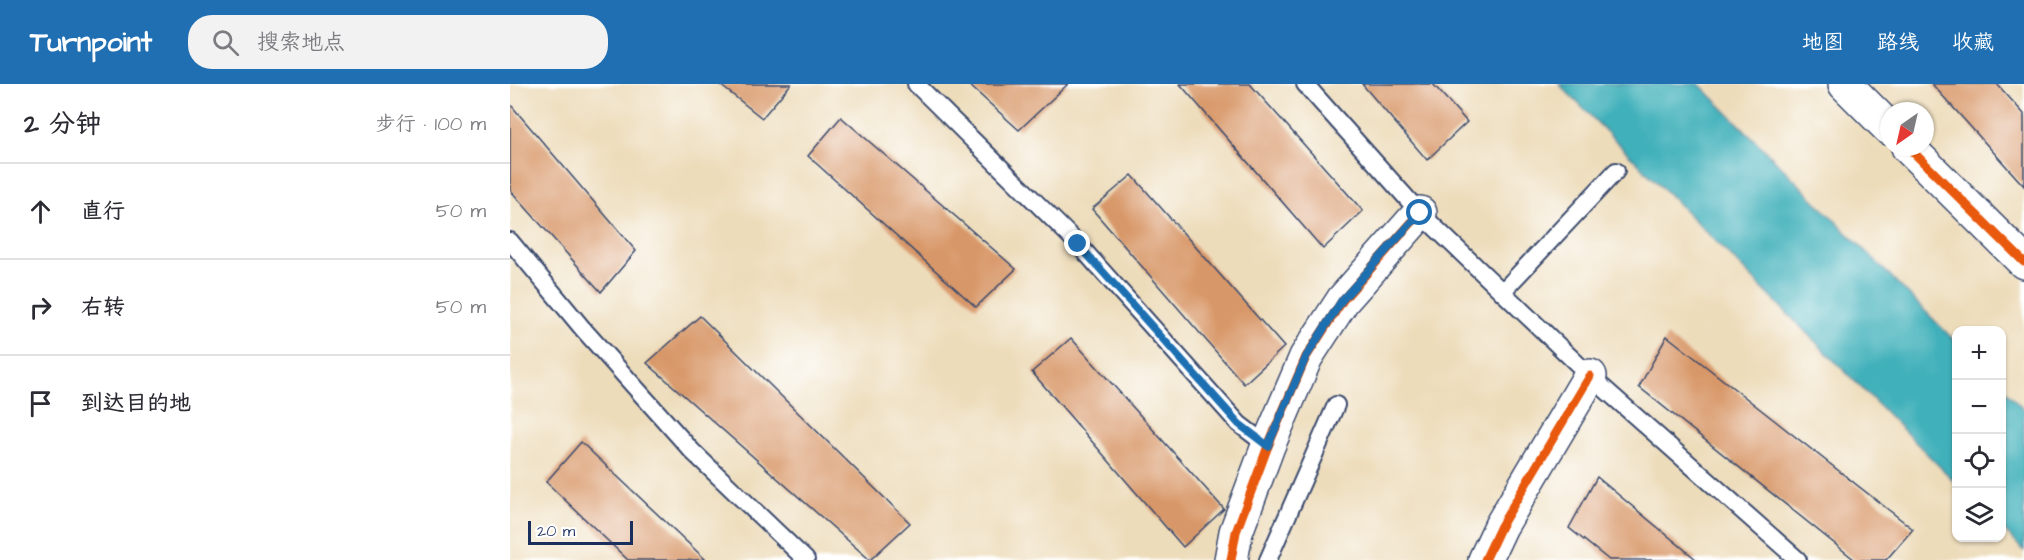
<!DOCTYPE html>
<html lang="zh">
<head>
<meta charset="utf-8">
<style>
	:root { --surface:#fff; --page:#f2f2f3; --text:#2b2b33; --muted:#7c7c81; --line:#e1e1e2; --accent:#1f6fb2 }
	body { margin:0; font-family:"Architects Daughter","LXGW WenKai TC",sans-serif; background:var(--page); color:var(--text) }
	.controls { position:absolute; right:18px; bottom:18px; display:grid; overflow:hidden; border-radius:12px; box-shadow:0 2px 4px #0004 }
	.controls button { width:54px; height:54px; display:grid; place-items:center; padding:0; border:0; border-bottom:2px solid var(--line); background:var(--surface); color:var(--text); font:30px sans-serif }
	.compass { position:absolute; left:1370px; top:18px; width:54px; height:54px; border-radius:50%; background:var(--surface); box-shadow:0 2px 4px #0004; rotate:214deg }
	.scale { position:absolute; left:18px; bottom:15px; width:105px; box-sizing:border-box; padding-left:6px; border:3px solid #1b2f5e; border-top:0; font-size:16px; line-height:21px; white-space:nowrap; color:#1b2f5e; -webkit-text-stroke:4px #fff; paint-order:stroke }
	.stop { position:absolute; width:18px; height:18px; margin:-14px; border:4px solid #1f6fb2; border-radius:50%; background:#fff }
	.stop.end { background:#1f6fb2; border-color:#fff; box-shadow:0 2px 6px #0008 }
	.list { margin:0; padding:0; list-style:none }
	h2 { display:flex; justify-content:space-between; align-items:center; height:78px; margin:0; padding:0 24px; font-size:26px }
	h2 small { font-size:20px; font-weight:400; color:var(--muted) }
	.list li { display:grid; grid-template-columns:39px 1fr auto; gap:18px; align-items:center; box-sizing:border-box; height:96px; padding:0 24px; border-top:2px solid var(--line) }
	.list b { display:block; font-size:22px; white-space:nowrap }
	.list em { font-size:20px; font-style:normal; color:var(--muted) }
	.icon { flex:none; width:33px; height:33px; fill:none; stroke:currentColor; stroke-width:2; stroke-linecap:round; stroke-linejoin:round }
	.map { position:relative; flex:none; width:1514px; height:476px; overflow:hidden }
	header { display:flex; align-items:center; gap:36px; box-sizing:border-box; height:84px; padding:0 30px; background:var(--accent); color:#fff }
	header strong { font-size:28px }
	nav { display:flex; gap:33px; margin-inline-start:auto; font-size:21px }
	.search { width:420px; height:54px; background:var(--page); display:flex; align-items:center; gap:15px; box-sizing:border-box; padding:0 21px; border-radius:24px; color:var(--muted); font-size:22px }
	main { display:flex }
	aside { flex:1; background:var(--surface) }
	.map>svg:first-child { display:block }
	.water { fill:#41b0ba; stroke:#2e708c; stroke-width:1.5 }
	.building { fill:#d89767 }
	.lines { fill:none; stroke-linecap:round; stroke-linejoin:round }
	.lane-casing { stroke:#3a496c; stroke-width:20 }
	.street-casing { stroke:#3a496c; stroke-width:36 }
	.lane { stroke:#fff; stroke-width:16 }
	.street { stroke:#fff; stroke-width:33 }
	.cycleway-casing { stroke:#fff; stroke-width:13 }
	.cycleway { stroke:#e8590c; stroke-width:9 }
	.route { stroke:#1f6fb2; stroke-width:8 }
</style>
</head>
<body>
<header>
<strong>Turnpoint</strong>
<div class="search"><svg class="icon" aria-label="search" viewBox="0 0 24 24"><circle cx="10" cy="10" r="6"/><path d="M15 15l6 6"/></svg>搜索地点</div>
<nav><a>地图</a><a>路线</a><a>收藏</a></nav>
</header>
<main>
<aside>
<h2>2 分钟<small>步行 · 100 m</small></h2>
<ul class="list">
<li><svg class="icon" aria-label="ahead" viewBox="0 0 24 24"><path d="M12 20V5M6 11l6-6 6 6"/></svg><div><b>直行</b></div><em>50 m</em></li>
<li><svg class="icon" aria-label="right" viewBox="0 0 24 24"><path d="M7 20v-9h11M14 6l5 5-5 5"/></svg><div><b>右转</b></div><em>50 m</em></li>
<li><svg class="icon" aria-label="arrive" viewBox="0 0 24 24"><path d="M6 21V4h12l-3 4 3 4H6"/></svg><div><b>到达目的地</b></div></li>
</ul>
</aside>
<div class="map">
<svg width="1514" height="476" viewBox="0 0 1514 476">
	<rect width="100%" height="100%" fill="#fff"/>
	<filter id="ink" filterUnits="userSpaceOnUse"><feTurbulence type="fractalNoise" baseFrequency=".0167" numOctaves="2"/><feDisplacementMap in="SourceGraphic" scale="12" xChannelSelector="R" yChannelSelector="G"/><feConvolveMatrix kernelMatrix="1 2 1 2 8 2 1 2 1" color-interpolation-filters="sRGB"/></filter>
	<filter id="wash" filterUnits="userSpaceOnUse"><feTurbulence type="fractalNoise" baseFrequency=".008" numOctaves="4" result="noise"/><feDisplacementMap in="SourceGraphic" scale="24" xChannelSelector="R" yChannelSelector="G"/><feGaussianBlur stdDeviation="1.35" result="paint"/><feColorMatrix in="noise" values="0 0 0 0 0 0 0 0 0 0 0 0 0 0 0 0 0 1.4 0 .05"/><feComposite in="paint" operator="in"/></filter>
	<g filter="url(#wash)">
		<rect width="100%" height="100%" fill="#eddcba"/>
		<path class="water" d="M 1049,0 L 1189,0 L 1446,258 L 1446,399 Z
			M 1492,303 L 1514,326 L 1514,467 L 1492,444 Z"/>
		<g id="blocks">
			<path class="building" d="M 209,0 L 281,0 L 252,34 Z
				M 458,0 L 558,0 L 509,46 Z
				M 670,0 L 740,0 L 853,127 L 813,165 Z
				M 852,0 L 923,0 L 957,38 L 917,76 Z
				M 1422,0 L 1487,0 L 1514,30 L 1514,102 Z
				M 0,20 L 126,167 L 91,208 L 0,106 Z
				M 331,33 L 506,185 L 466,223 L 298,72 Z
				M 622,91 L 774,263 L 734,300 L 582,125 Z
				M 190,232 L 400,439 L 360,476 L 137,279 Z
				M 1157,252 L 1403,445 L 1376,476 L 1345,476 L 1129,303 Z
				M 561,254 L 714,425 L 673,463 L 522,288 Z
				M 71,358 L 196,476 L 118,476 L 36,398 Z
				M 1087,393 L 1187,476 L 1099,476 L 1059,444 Z"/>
		</g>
	</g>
	<g filter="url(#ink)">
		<use href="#blocks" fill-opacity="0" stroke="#3a496c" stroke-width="1.5"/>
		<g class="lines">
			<g class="lane-casing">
				<path id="lane" d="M 406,0 L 568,160 L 729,340 L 758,362
					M 795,0 L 910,129 L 1080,292 L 1288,476
					M 0,157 L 73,245 L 182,367 L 296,476
					M 992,208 L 1106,87
					M 758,476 L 826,321"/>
			</g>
			<g class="street-casing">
				<path id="street" d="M 1335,0 L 1379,44
					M 1398,63 L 1514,178
					M 721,476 L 726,448 L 758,362 L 796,273 L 833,216 L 910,129
					M 975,476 L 991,442 L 1080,292"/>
			</g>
			<use href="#lane" class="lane"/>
			<use href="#street" class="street"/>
			<g class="cycleway-casing">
				<path id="cycleway" d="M 1398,63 L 1514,178
					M 721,476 L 726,448 L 758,362 L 796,273 L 833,216 L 910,129
					M 975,476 L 991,442 L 1080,292"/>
			</g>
			<use href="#cycleway" class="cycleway"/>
		</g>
	</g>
	<g class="lines" filter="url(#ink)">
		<path class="route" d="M 568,160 L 729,340 L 758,362 L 796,273 L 832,216 L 910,129"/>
	</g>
</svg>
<div class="controls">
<button>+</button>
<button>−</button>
<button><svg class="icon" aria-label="locate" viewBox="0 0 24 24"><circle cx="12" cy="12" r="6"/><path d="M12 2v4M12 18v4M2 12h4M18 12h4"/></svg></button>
<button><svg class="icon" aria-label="layers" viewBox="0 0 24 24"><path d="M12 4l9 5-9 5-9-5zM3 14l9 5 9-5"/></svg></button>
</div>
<svg class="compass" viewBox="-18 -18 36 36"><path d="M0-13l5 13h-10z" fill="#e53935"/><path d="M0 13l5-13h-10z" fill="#7c7c81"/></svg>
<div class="scale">20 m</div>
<div class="stop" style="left:910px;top:129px"></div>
<div class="stop end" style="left:568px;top:160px"></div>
</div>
</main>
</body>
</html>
